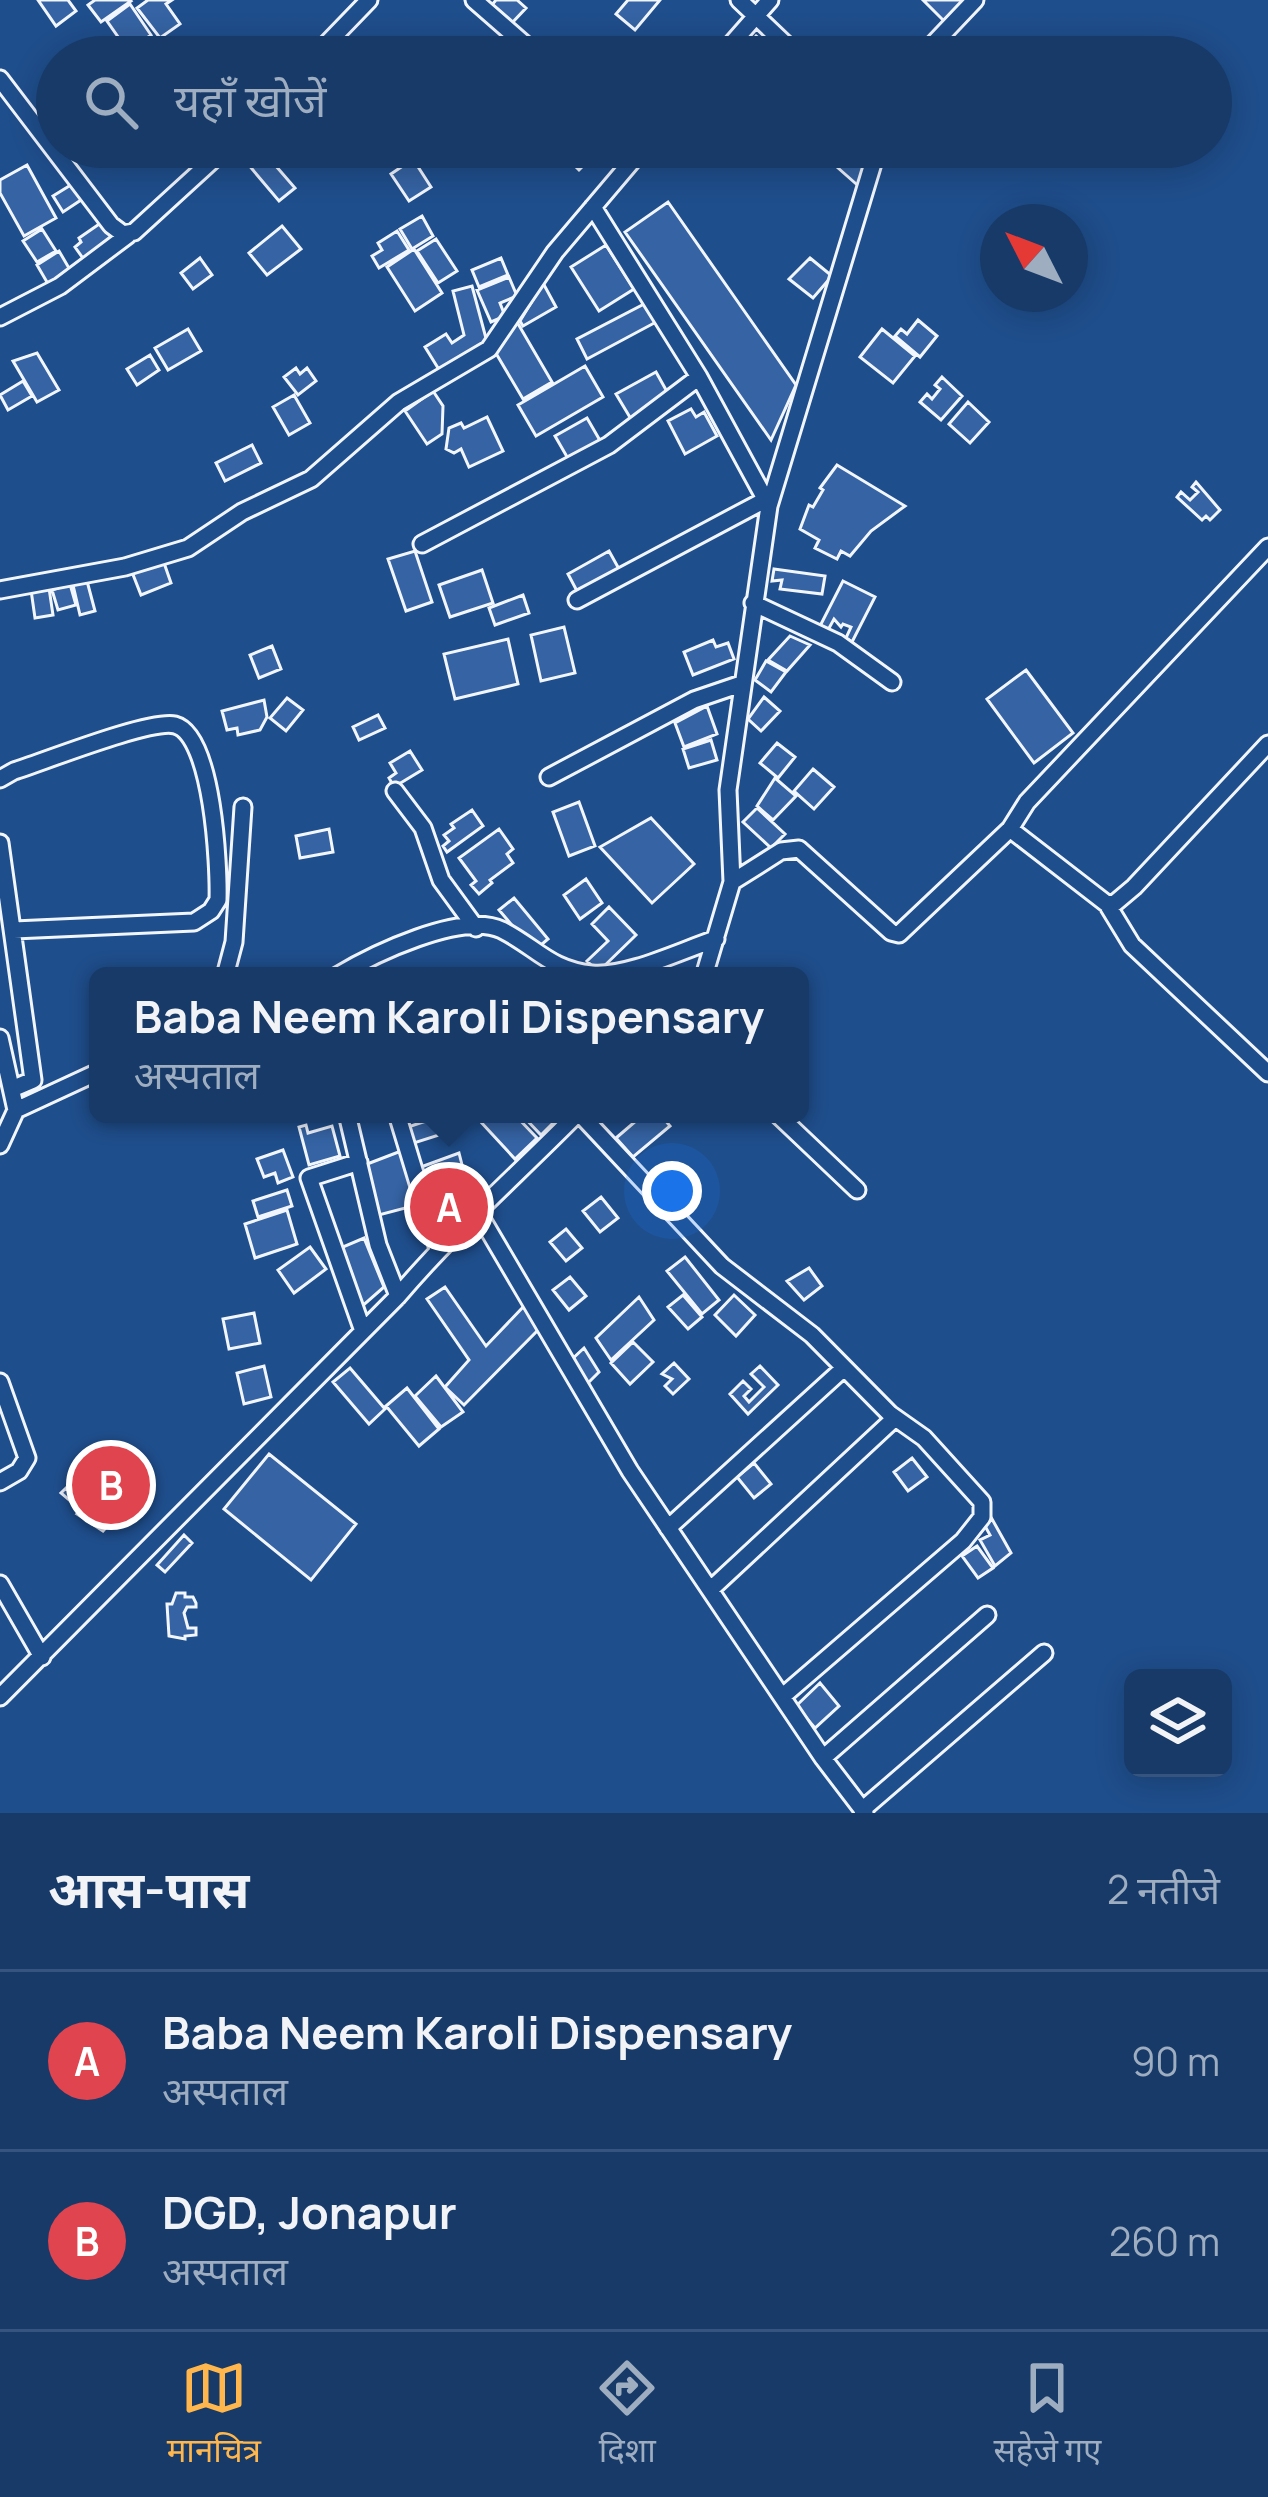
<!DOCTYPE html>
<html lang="hi">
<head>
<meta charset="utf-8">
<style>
	:root { --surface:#173a69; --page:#244571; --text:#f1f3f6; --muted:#9eadc0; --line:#36547d; --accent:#ffb74d }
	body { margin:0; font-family:Manrope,"Noto Sans Devanagari",sans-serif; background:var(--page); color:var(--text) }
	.controls { position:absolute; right:36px; bottom:36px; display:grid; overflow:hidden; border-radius:18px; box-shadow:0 6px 30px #0003 }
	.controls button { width:108px; height:108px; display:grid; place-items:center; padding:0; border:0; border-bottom:3px solid var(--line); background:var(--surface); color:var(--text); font:60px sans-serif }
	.compass { position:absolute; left:980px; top:204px; width:108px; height:108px; border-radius:50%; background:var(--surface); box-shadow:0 6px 30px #0003; rotate:312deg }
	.you { position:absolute; left:672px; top:1191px; width:42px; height:42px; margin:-30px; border:9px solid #fff; border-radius:50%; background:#1a73e8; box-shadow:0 0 0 18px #1a73e833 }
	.badge { display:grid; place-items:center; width:78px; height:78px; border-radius:50%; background:var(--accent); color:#fff; font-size:39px; font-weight:700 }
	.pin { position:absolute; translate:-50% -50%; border:6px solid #fff; box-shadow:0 3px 12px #0006 }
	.popup { position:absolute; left:89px; top:967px; width:720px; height:156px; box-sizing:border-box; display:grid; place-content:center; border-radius:18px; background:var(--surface); filter:drop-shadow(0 3px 9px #0005); font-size:39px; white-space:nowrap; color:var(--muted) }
	.popup b { font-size:45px; color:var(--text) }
	.popup::after { content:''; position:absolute; left:50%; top:100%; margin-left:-24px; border:24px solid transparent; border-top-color:var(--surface) }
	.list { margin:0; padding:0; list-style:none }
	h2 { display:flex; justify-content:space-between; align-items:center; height:156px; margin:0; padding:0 48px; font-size:51px }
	h2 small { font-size:39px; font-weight:400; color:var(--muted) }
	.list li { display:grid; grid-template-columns:78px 1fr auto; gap:36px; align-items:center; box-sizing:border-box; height:180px; padding:0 48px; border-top:3px solid var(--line) }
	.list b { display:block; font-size:45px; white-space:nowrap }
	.list p { margin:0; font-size:39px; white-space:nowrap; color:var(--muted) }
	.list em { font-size:39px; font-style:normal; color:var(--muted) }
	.icon { flex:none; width:66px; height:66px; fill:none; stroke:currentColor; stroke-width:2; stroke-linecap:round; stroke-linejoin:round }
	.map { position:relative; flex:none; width:1268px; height:1813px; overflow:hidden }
	.search { position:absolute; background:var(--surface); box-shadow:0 6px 30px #0003; left:36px; right:36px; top:36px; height:132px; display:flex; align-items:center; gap:30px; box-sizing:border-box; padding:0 42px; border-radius:66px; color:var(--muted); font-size:45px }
	.sheet { height:516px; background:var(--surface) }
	nav { display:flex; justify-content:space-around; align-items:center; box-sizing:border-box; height:168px; border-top:3px solid var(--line); background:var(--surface); font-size:33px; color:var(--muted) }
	nav a { display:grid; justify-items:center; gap:6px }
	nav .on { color:var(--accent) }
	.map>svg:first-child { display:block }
	.building { fill:#3563a3; stroke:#f2f6ff; stroke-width:3 }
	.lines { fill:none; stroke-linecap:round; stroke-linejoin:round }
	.minor-casing { stroke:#f2f6ff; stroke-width:21 }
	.minor { stroke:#1f4e8c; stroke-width:15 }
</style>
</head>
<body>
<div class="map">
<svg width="1268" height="1813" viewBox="0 0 1268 1813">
	<rect width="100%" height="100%" fill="#1f4e8c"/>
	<path class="building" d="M 38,0 L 68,0 L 76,11 L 56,26 Z
		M 95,0 L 130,0 L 131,1 L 101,22 L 88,5 Z
		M 148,0 L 172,0 L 166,4 L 180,24 L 160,38 L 137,8 Z
		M 496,0 L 517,0 L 526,8 L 510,25 L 491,6 Z
		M 628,0 L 660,0 L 635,30 L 616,14 Z
		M 923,0 L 967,0 L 945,22 Z
		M 130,4 L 151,35 L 128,51 L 107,21 Z
		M 756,36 L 780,57 L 737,57 Z
		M 569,147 L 602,147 L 579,170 L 562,153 Z
		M 841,147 L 871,147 L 863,190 L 829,160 Z
		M 262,150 L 295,188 L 279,201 L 247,163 Z
		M 413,159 L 431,187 L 409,201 L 391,174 Z
		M 27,165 L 56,218 L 24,236 L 0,193 L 0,180 Z
		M 74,183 L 84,198 L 63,212 L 53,196 Z
		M 668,202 L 796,385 L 771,440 L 625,232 Z
		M 422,216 L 433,236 L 412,249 L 400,229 Z
		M 105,220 L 120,241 L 87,264 L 75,247 L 81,242 L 79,238 Z
		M 282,226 L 301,249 L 267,275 L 249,253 Z
		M 42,229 L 56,251 L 37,262 L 23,241 Z
		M 397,231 L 409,250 L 379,268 L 372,256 L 382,250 L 378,243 Z
		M 436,239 L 457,271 L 438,283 L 417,251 Z
		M 606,245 L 634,289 L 599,311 L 571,267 Z
		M 414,249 L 442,293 L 415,311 L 387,267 Z
		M 59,251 L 73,275 L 51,289 L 37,265 Z
		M 200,258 L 212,275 L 193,289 L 181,273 Z
		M 501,258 L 508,275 L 479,287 L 472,270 Z
		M 810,258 L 832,276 L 813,298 L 789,279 Z
		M 509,277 L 517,296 L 500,303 L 505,316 L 491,322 L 477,290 Z
		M 543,283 L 556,307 L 523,326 L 520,321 Z
		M 472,286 L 487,342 L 443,376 L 425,347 L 446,334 L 452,343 L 464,335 L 453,291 Z
		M 648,302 L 658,321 L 587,359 L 577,339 Z
		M 918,320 L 937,336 L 920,357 L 895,336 L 901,329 L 907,334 Z
		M 517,322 L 552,382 L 523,399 L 494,350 Z
		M 188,329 L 201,351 L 168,370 L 155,348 Z
		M 882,329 L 915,356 L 893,383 L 860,357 Z
		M 37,353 L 59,390 L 37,402 L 13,361 Z
		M 150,355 L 159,370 L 137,385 L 127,369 Z
		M 585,366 L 603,397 L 536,436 L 518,405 Z
		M 296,368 L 300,374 L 307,368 L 316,381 L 298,395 L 284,377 Z
		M 656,372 L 670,397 L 631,419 L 616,394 Z
		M 942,377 L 962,396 L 941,420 L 920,402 L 927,394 L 932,399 L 940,389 L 935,385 Z
		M 23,381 L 32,396 L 8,410 L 0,395 Z
		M 433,391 L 443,406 L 442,434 L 427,444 L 405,411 Z
		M 294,395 L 310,423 L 289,435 L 273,407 Z
		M 968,402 L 989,422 L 970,443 L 949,424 Z
		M 691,409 L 696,417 L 704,412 L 717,436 L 685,454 L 668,421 Z
		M 487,417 L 503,451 L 469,467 L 461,449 L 454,453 L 446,449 L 449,428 L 461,423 L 464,428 Z
		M 587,418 L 602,444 L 570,462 L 555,436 Z
		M 252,445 L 261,463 L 225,481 L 216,463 Z
		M 837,465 L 905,506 L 871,531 L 850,556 L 841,551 L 837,559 L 815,548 L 819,540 L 800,529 L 809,505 L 813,507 L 823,490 L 820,488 Z
		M 1196,482 L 1220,510 L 1210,520 L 1206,516 L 1202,520 L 1177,497 L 1181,492 L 1190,500 L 1198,492 L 1192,487 Z
		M 415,551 L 432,602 L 406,611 L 388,559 Z
		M 609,551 L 619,569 L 578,593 L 568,574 Z
		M 163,560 L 171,583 L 141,595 L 132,572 Z
		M 774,569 L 825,576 L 822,594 L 780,589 L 782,580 L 772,581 Z
		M 482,570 L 493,603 L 450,617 L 439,585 Z
		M 87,581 L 95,611 L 80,615 L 73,585 Z
		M 843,581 L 875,597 L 852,642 L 846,638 L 851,627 L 843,624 L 841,627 L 834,619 L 828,630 L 820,626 Z
		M 70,584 L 76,605 L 58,610 L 52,590 Z
		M 49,588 L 53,615 L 35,618 L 31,590 Z
		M 523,595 L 529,613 L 495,625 L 489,608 Z
		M 564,627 L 575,673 L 541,681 L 531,635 Z
		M 790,636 L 810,645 L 787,671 L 768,660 Z
		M 508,639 L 518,684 L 455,699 L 444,654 Z
		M 713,640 L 716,647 L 728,643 L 734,659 L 693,675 L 684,652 Z
		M 272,646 L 281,669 L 259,678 L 250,655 Z
		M 766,661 L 786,672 L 771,692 L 755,680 Z
		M 1026,670 L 1073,733 L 1034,763 L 987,699 Z
		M 764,697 L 780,711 L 761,731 L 748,719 Z
		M 287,698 L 303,710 L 286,731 L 270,718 Z
		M 264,700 L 267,717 L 260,730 L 238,735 L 237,728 L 227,730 L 222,711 Z
		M 707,706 L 717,734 L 684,747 L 675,723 Z
		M 378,715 L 385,728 L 359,740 L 353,727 Z
		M 711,740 L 717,760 L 689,768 L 683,749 Z
		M 777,743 L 795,757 L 778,778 L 760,763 Z
		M 410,751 L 422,770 L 394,787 L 389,778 L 396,773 L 390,763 Z
		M 813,769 L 834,787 L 814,809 L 794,791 Z
		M 775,778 L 796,796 L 773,820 L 757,806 Z
		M 579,802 L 595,846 L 569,856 L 553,812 Z
		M 757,808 L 785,834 L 771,848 L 743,822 Z
		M 472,810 L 483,826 L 447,852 L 443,846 L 449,841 L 444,835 L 454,828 L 451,824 Z
		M 651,818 L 694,864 L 652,903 L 600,847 Z
		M 329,829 L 333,852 L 300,858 L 296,836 Z
		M 499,829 L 513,849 L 507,854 L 513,863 L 490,880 L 492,883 L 479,894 L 471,885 L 476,881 L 459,858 Z
		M 586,879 L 602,903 L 580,919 L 564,895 Z
		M 514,898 L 548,939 L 534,951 L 499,910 Z
		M 609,907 L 636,935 L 598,972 L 587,961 L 608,941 L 592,924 Z
		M 447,1114 L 459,1114 L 464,1127 L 414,1143 L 408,1127 Z
		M 484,1114 L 514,1114 L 537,1138 L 515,1159 L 479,1120 Z
		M 521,1114 L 558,1114 L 560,1116 L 541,1135 Z
		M 644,1114 L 660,1114 L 670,1126 L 633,1157 L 616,1138 Z
		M 306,1125 L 308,1133 L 332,1126 L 340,1156 L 309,1165 L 299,1127 Z
		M 283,1150 L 293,1177 L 278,1183 L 275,1173 L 264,1177 L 257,1159 Z
		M 401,1151 L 417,1205 L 375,1216 L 362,1166 Z
		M 459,1153 L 470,1196 L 439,1227 L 432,1197 L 427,1199 L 421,1182 L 426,1181 L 421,1167 Z
		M 287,1190 L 292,1206 L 258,1217 L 253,1201 Z
		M 601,1197 L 618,1218 L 600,1232 L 583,1211 Z
		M 287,1210 L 297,1244 L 255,1258 L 245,1224 Z
		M 566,1229 L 582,1248 L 566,1261 L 550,1242 Z
		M 364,1238 L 384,1287 L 359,1309 L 338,1249 Z
		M 310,1247 L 326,1269 L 294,1293 L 278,1270 Z
		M 685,1257 L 719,1300 L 702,1314 L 667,1271 Z
		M 809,1268 L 822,1286 L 804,1300 L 787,1281 Z
		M 570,1277 L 586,1296 L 569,1310 L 553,1290 Z
		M 445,1287 L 486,1346 L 526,1304 L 541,1327 L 464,1405 L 445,1387 L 469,1360 L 427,1299 Z
		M 683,1295 L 702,1317 L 688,1329 L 668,1307 Z
		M 734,1295 L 755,1315 L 736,1336 L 715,1315 Z
		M 639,1297 L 654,1320 L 611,1360 L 596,1338 Z
		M 254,1313 L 260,1343 L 229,1349 L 223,1319 Z
		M 633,1342 L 653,1362 L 630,1384 L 611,1363 Z
		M 584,1348 L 599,1372 L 585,1386 L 569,1362 Z
		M 674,1363 L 689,1379 L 673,1394 L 665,1386 L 672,1379 L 662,1374 Z
		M 264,1366 L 271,1397 L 244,1404 L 237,1373 Z
		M 760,1366 L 778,1385 L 748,1414 L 730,1394 L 743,1381 L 751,1389 L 744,1396 L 749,1402 L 764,1387 L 751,1374 Z
		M 350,1368 L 385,1409 L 369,1424 L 333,1382 Z
		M 436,1376 L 463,1412 L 441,1427 L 415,1396 Z
		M 407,1388 L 439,1429 L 419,1446 L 386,1406 Z
		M 269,1454 L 356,1524 L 311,1580 L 224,1509 Z
		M 912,1458 L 927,1477 L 908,1491 L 894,1472 Z
		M 110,1459 L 142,1487 L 103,1531 L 77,1514 L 81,1510 L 61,1493 L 66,1488 L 70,1492 L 85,1475 L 91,1480 Z
		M 754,1463 L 771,1484 L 754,1498 L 737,1477 Z
		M 992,1519 L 1011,1553 L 995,1566 L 980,1540 L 990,1535 L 985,1526 Z
		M 184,1535 L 192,1543 L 165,1572 L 157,1565 Z
		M 977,1546 L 993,1568 L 978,1578 L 962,1556 Z
		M 176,1593 L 185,1593 L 185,1597 L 193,1597 L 196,1603 L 196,1607 L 187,1607 L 184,1613 L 188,1628 L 196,1628 L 196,1635 L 185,1636 L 185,1639 L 169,1636 L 167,1604 L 172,1604 Z
		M 820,1683 L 839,1706 L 815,1728 L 796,1706 Z"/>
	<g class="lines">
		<g class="minor-casing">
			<path id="minor" d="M 474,0 L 539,57
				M 739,0 L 799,57
				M 164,50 L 169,57
				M 314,57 L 369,0
				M 720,57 L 770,0
				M 921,57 L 975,0
				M 0,79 L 111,225 L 123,234 L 134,232 L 227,147
				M 593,207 L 699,377 L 769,506
				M 0,317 L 60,286 L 128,235
				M 422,544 L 609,445 L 699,377
				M 0,590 L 125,567 L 188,548 L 242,512 L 311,479 L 399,402 L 489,349 L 555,252 L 644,147
				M 577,600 L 765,500
				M 753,603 L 838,643 L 892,682
				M 549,777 L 694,700 L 741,684
				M 0,779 L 14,771 C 43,762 150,719 175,725 C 213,735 219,867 218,900 L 211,911 L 194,922 L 14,930
				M 395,791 L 423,828 L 441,880 L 476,928
				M 1010,829 L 1027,802 L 1268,547
				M 0,843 L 33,1080 L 12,1089
				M 732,882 L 781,851 L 799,849 L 891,932 L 899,934 L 1010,829 L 1107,904 L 1132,945 L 1268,1073
				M 1107,904 L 1115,903 L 1134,887 L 1268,744
				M 225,976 L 234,942 L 243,807
				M 337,976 C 372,955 461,911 502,930 C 536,947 550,970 592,974 C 628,977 682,950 716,939
				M 704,976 L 732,882 L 728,790 L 769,506 L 878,147
				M 0,1038 L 16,1110 L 0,1145
				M 16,1110 L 98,1072
				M 347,1114 L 378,1245 L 398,1296
				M 397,1114 L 438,1249
				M 580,1114 L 722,1266 L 812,1335 L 890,1414 L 924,1438 L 982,1502 L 982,1517 L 963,1541 L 783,1696
				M 777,1114 L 857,1190
				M 359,1162 L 309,1178 L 363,1331
				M 479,1214 L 630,1471 L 823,1758 L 865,1813
				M 0,1382 L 27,1458 L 19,1471 L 0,1482
				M 668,1528 L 844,1368
				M 0,1584 L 42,1657
				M 710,1590 L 895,1418
				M 0,1697 L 398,1296 C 453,1231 517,1175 577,1114
				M 823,1758 L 987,1615
				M 862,1810 L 1044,1653"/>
		</g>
		<use href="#minor" class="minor"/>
	</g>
</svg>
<div class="controls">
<button><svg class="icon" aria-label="layers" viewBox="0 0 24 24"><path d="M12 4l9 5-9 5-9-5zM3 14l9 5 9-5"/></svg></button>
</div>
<svg class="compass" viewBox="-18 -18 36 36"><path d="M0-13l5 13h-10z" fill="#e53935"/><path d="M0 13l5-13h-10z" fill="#9eadc0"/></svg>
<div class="you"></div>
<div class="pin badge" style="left:449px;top:1207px;background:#e0444e">A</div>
<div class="popup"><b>Baba Neem Karoli Dispensary</b>अस्पताल</div>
<div class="pin badge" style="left:111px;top:1485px;background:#e0444e">B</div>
<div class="search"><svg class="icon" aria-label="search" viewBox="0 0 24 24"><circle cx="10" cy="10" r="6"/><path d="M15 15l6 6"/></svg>यहाँ खोजें</div>
</div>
<section class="sheet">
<h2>आस-पास<small>2 नतीजे</small></h2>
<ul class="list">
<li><span class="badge" style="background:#e0444e">A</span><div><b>Baba Neem Karoli Dispensary</b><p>अस्पताल</p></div><em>90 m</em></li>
<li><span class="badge" style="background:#e0444e">B</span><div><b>DGD, Jonapur</b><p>अस्पताल</p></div><em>260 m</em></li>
</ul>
</section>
<nav>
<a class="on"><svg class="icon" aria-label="map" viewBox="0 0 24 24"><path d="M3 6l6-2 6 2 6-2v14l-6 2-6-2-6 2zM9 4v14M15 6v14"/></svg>मानचित्र</a>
<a><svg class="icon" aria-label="directions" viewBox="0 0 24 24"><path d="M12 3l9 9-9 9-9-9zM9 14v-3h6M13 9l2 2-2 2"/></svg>दिशा</a>
<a><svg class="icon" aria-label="saved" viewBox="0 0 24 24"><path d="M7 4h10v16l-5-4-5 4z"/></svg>सहेजे गए</a>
</nav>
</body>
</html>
